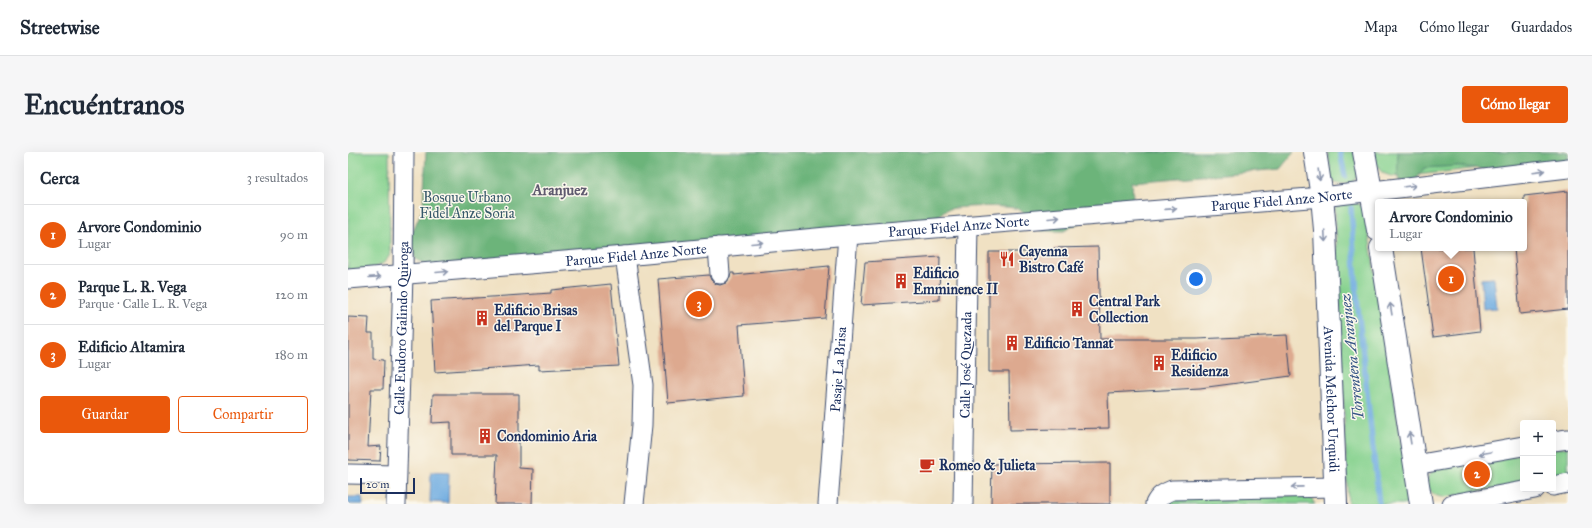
<!DOCTYPE html>
<html lang="es">
<head>
<meta charset="utf-8">
<style>
	:root { --surface:#fff; --page:#f6f6f7; --text:#1f2937; --muted:#747a83; --line:#e0e1e3; --accent:#ea580c }
	body { margin:0; font-family:"IM FELL Great Primer",serif; background:var(--page); color:var(--text) }
	.controls { position:absolute; right:12px; bottom:12px; display:grid; overflow:hidden; border-radius:4px; box-shadow:0 4px 16px #0002 }
	.controls button { width:36px; height:36px; display:grid; place-items:center; padding:0; border:0; border-bottom:1px solid var(--line); background:var(--surface); color:var(--text); font:20px sans-serif }
	.scale { position:absolute; left:12px; bottom:10px; width:55px; box-sizing:border-box; padding-left:4px; border:2px solid #1b2f5e; border-top:0; font-size:11px; line-height:14px; white-space:nowrap; color:#1b2f5e; -webkit-text-stroke:3px #fbf7ec; paint-order:stroke }
	.you { position:absolute; left:848px; top:127px; width:14px; height:14px; margin:-10px; border:3px solid #fff; border-radius:50%; background:#1a73e8; box-shadow:0 0 0 6px #1a73e833 }
	.badge { display:grid; place-items:center; width:26px; height:26px; border-radius:50%; background:var(--accent); color:#fff; font-size:13px; font-weight:700 }
	.pin { position:absolute; translate:-50% -50%; border:2px solid #fff; box-shadow:0 1px 4px #0006 }
	.popup { position:absolute; left:1027px; top:47px; width:152px; height:52px; box-sizing:border-box; display:grid; place-content:center; border-radius:4px; background:var(--surface); filter:drop-shadow(0 1px 3px #0005); font-size:13px; white-space:nowrap; color:var(--muted) }
	.popup b { font-size:15px; color:var(--text) }
	.popup::after { content:''; position:absolute; left:50%; top:100%; margin-left:-8px; border:8px solid transparent; border-top-color:var(--surface) }
	.list { margin:0; padding:0; list-style:none }
	h2 { display:flex; justify-content:space-between; align-items:center; height:52px; margin:0; padding:0 16px; font-size:17px }
	h2 small { font-size:13px; font-weight:400; color:var(--muted) }
	.list li { display:grid; grid-template-columns:26px 1fr auto; gap:12px; align-items:center; box-sizing:border-box; height:60px; padding:0 16px; border-top:1px solid var(--line) }
	.list b { display:block; font-size:15px; white-space:nowrap }
	.list p { margin:0; font-size:13px; white-space:nowrap; color:var(--muted) }
	.list em { font-size:13px; font-style:normal; color:var(--muted) }
	.actions { display:flex; gap:8px; padding:12px 16px }
	.actions a { flex:1; padding:9px 0; border:1px solid var(--accent); border-radius:4px; text-align:center; font-size:14px; color:var(--accent) }
	.actions .main { background:var(--accent); color:#fff }
	.map { position:relative; flex:none; width:1220px; height:352px; overflow:hidden; border-radius:4px }
	header { display:flex; align-items:center; gap:24px; box-sizing:border-box; height:56px; padding:0 20px; background:var(--surface); border-bottom:1px solid var(--line) }
	header strong { font-size:19px }
	nav { display:flex; gap:22px; margin-inline-start:auto; font-size:14px }
	.intro { display:flex; align-items:center; justify-content:space-between; box-sizing:border-box; height:96px; padding:0 24px }
	h1 { margin:0; font-size:28px }
	.button { padding:10px 18px; border-radius:4px; background:var(--accent); color:#fff; font-size:14px; font-weight:700 }
	main { display:flex; gap:24px; padding:0 24px }
	aside { flex:1; background:var(--surface); border-radius:4px; box-shadow:0 4px 16px #0002 }
	.map>svg:first-child { display:block }
	.green { fill:#86d28f; stroke:#508076 }
	.forest { fill:#6cb47a; stroke:#44726c }
	.water { fill:#6eace1; stroke:#446ea0 }
	.lines { fill:none; stroke-linecap:round; stroke-linejoin:round }
	.stream { stroke:#6eace1; stroke-width:5.5 }
	.building { fill:#dda98f }
	.minor-casing { stroke:#3b4a6d; stroke-width:21 }
	.major-casing { stroke:#3b4a6d; stroke-width:24 }
	.minor { stroke:#fff; stroke-width:19 }
	.major { stroke:#fff; stroke-width:22 }
	.oneway { stroke:#8d97ae }
	.labels { text-anchor:middle; dominant-baseline:central; stroke-width:3; stroke-linejoin:round; paint-order:stroke }
	.park-label { font-size:14px; fill:#36586a; stroke:#fbf7ec }
	.street-label { font-size:14px; fill:#1b2f5e; stroke:#fbf7ec }
	.poi-label { font-size:14px; font-weight:bold; fill:#1b2f5e; stroke:#fbf7ec; text-anchor:start }
	.neighbourhood-label { font-size:15px; font-weight:bold; fill:#5f5a6f; stroke:#fbf7ec }
	.water-label { font-size:15px; font-style:italic; fill:#345485; stroke:#fbf7ec }
</style>
</head>
<body>
<header>
<strong>Streetwise</strong>
<nav><a>Mapa</a><a>Cómo llegar</a><a>Guardados</a></nav>
</header>
<div class="intro"><h1>Encuéntranos</h1><a class="button">Cómo llegar</a></div>
<main>
<aside>
<h2>Cerca<small>3 resultados</small></h2>
<ul class="list">
<li><span class="badge">1</span><div><b>Arvore Condominio</b><p>Lugar</p></div><em>90 m</em></li>
<li><span class="badge">2</span><div><b>Parque L. R. Vega</b><p>Parque · Calle L. R. Vega</p></div><em>120 m</em></li>
<li><span class="badge">3</span><div><b>Edificio Altamira</b><p>Lugar</p></div><em>180 m</em></li>
</ul>
<div class="actions"><a class="main">Guardar</a><a>Compartir</a></div>
</aside>
<div class="map">
<svg width="1220" height="352" viewBox="0 0 1220 352">
	<rect width="100%" height="100%" fill="#fbf7ec"/>
	<filter id="ink" filterUnits="userSpaceOnUse"><feTurbulence type="fractalNoise" baseFrequency=".025" numOctaves="2"/><feDisplacementMap in="SourceGraphic" scale="8" xChannelSelector="R" yChannelSelector="G"/><feConvolveMatrix kernelMatrix="1 2 1 2 8 2 1 2 1" color-interpolation-filters="sRGB"/></filter>
	<filter id="wash" filterUnits="userSpaceOnUse"><feTurbulence type="fractalNoise" baseFrequency=".012" numOctaves="4" result="noise"/><feDisplacementMap in="SourceGraphic" scale="16" xChannelSelector="R" yChannelSelector="G"/><feGaussianBlur stdDeviation="0.9" result="paint"/><feColorMatrix in="noise" values="0 0 0 0 0 0 0 0 0 0 0 0 0 0 0 0 0 1.4 0 .05"/><feComposite in="paint" operator="in"/></filter>
	<g filter="url(#wash)">
		<rect width="100%" height="100%" fill="#f0e1c3"/>
		<path class="green" d="M 0,0 L 41,0 L 42,102 C 35,119 16,116 0,118 Z
			M 980,0 L 1006,0 L 1010,22 L 1004,31 L 990,32 L 984,28 Z
			M 1026,0 L 1220,0 L 1220,6 L 1050,25 C 1030,22 1031,19 1026,0 Z
			M 1003,49 L 1013,53 L 1017,58 L 1063,352 L 1000,352 L 987,56 L 990,53 Z
			M 1220,295 L 1220,325 L 1205,327 L 1205,297 Z
			M 1175,302 L 1175,332 L 1097,345 C 1080,346 1074,327 1087,317 Z
			M 957,343 L 962,345 L 967,352 L 817,352 L 826,346 Z"/>
		<path class="forest" d="M 78,0 L 946,0 L 932,17 L 784,30 L 785,45 L 781,56 L 736,68 L 716,79 L 694,79 L 682,74 C 679,66 678,61 670,57 C 661,53 607,54 598,58 C 593,60 587,69 583,73 L 81,114 L 67,107 L 62,85 L 75,56 Z
			M 1049,0 L 1220,0 L 1220,21 L 1147,19 L 1111,14 L 1076,16 L 1067,30 L 1051,29 C 1048,18 1051,11 1049,0 Z"/>
		<path class="water" d="M 1146,126 L 1149,156 L 1135,157 L 1133,127 Z
			M 83,320 L 101,321 L 100,351 L 82,350 Z
			M 0,345 L 14,345 L 15,352 L 0,352 Z"/>
		<g class="lines">
			<path class="stream" d="M 992,0 L 997,24
				M 1003,56 L 1009,146 L 1031,352"/>
		</g>
		<g id="blocks">
			<path class="building" d="M 1220,39 L 1220,157 L 1172,162 L 1166,96 L 1176,96 L 1176,44 Z
				M 750,95 L 752,187 L 849,187 L 939,183 L 943,224 L 852,236 L 760,241 L 761,276 L 662,278 L 661,220 L 641,220 L 641,100 L 706,100 L 706,96 Z
				M 1073,96 L 1125,96 L 1132,179 L 1085,185 Z
				M 592,105 L 591,148 L 513,153 L 517,110 Z
				M 481,114 L 477,166 L 391,173 L 396,244 L 320,251 L 310,127 L 361,123 L 363,128 L 368,132 L 372,133 L 378,131 L 382,126 L 383,121 L 386,121 L 386,123 Z
				M 263,132 L 271,214 L 191,218 L 191,213 L 87,220 L 83,149 L 203,141 L 203,138 Z
				M 0,165 L 21,166 L 20,181 L 25,181 L 25,207 L 36,208 L 35,237 L 23,237 L 20,295 L 33,294 L 32,309 L 0,308 Z
				M 85,242 L 171,242 L 171,316 L 185,317 L 184,352 L 147,352 L 149,303 L 103,303 L 103,270 L 84,271 Z
				M 762,311 L 762,352 L 643,352 L 644,312 Z"/>
		</g>
	</g>
	<g filter="url(#ink)">
		<use href="#blocks" fill-opacity="0" stroke="#3b4a6d" stroke-width="1"/>
		<g class="lines">
			<g class="minor-casing">
				<g id="minor">
					<path d="M 370,95 L 372,122"/>
					<path d="M 277,104 L 295,233 L 294,273 L 286,352"/>
					<path id="s1" d="M 0,127 L 277,104 L 500,83 L 974,45 L 1220,16"/>
					<path d="M 1205,289 L 1220,287"/>
					<path d="M 1067,313 L 1175,294"/>
					<path d="M 0,322 L 48,323"/>
					<path d="M 1205,334 L 1220,331"/>
					<path id="s2" d="M 48,352 L 55,123 L 56,0"/>
					<path id="s3" d="M 480,352 L 500,83"/>
					<path id="s4" d="M 615,352 L 620,74"/>
					<path d="M 807,352 C 811,344 816,341 824,338 L 988,335"/>
					<path d="M 1104,352 L 1187,337"/>
				</g>
			</g>
			<g class="major-casing">
				<g id="major">
					<path id="s5" d="M 967,0 L 974,45 L 977,78 L 988,352"/>
					<path d="M 1016,0 L 1030,78"/>
					<path d="M 1033,96 L 1073,352"/>
				</g>
			</g>
			<use href="#minor" class="minor"/>
			<use href="#major" class="major"/>
		</g>
		<defs><path id="oneway-shaft" d="M-6 0H5M1.5-3L5.5 0L1.5 3" fill="none" stroke-width="1.6" stroke-linecap="round" stroke-linejoin="round"/></defs>
		<g class="oneway">
			<use href="#oneway-shaft" transform="translate(1191 19) rotate(-7)"/>
			<use href="#oneway-shaft" transform="translate(971 23) rotate(82)"/>
			<use href="#oneway-shaft" transform="translate(1062 34) rotate(-7)"/>
			<use href="#oneway-shaft" transform="translate(823 57) rotate(-4)"/>
			<use href="#oneway-shaft" transform="translate(706 66) rotate(-5)"/>
			<use href="#oneway-shaft" transform="translate(977 84) rotate(87)"/>
			<use href="#oneway-shaft" transform="translate(409 91) rotate(-5)"/>
			<use href="#oneway-shaft" transform="translate(94 120) rotate(-5)"/>
			<use href="#oneway-shaft" transform="translate(27 125) rotate(-4)"/>
			<use href="#oneway-shaft" transform="translate(1043 157) rotate(-99)"/>
			<use href="#oneway-shaft" transform="translate(1062 286) rotate(-99)"/>
			<use href="#oneway-shaft" transform="translate(1137 301) rotate(170)"/>
			<use href="#oneway-shaft" transform="translate(949 335) rotate(179)"/>
		</g>
	</g>
	<defs>
		<g id="restaurant-bare" transform="scale(1.2)"><path d="M-5-6h1v4h1v-4h1v4h1v-4h1v5L-1.5 .5V6h-2V.5L-5-1ZM5-6V6H3V1.5H1.5Q1.5-4 5-6Z" fill="#c8321e" stroke="#fbf7ec" stroke-width="2.5" paint-order="stroke"/></g>
		<g id="building-bare" transform="scale(1.2)"><path d="M-4-6H4V6H1V3H-1V6H-4ZM-2.5-4.3h1.7v1.8h-1.7ZM.8-4.3h1.7v1.8H.8ZM-2.5-1h1.7V.8h-1.7ZM.8-1h1.7V.8H.8Z" fill="#c8321e" stroke="#fbf7ec" stroke-width="2.5" paint-order="stroke"/></g>
		<g id="cafe-bare" transform="scale(1.2)"><path d="M-5.5-4.5H6V0H3Q3 3.5 0 3.5H-2.5Q-5.5 3.5-5.5 0ZM3-3.2v2h1.7v-2ZM-6 4.5H4V6H-6Z" fill="#c8321e" stroke="#fbf7ec" stroke-width="2.5" paint-order="stroke"/></g>
	</defs>
	<g fill-rule="evenodd">
		<use href="#restaurant-bare" x="659" y="107"/>
		<use href="#building-bare" x="553" y="129"/>
		<use href="#building-bare" x="729" y="157"/>
		<use href="#building-bare" x="134" y="166"/>
		<use href="#building-bare" x="664" y="191"/>
		<use href="#building-bare" x="811" y="211"/>
		<use href="#building-bare" x="137" y="284"/>
		<use href="#cafe-bare" x="579" y="313"/>
	</g>
	<g class="labels">
		<g class="park-label">
			<text x="119" y="45">Bosque Urbano<tspan x="119" dy="16">Fidel Anze Soria</tspan></text>
		</g>
		<g class="street-label">
			<text stroke="none"><textPath href="#s1" startOffset="937">Parque Fidel Anze Norte</textPath></text>
			<text stroke="none"><textPath href="#s1" startOffset="613">Parque Fidel Anze Norte</textPath></text>
			<text stroke="none"><textPath href="#s1" startOffset="289">Parque Fidel Anze Norte</textPath></text>
			<text stroke="none"><textPath href="#s2" startOffset="176">Calle Eudoro Galindo Quiroga</textPath></text>
			<text stroke="none"><textPath href="#s4" startOffset="139">Calle José Quezada</textPath></text>
			<text stroke="none"><textPath href="#s3" startOffset="135">Pasaje La Brisa</textPath></text>
			<text stroke="none"><textPath href="#s5" startOffset="248">Avenida Melchor Urquidi</textPath></text>
		</g>
		<g class="poi-label">
			<text x="671" y="99">Cayenna<tspan x="671" dy="16">Bistro Café</tspan></text>
			<text x="565" y="121">Edificio<tspan x="565" dy="16">Emminence II</tspan></text>
			<text x="741" y="149">Central Park<tspan x="741" dy="16">Collection</tspan></text>
			<text x="146" y="158">Edificio Brisas<tspan x="146" dy="16">del Parque I</tspan></text>
			<text x="676" y="191">Edificio Tannat</text>
			<text x="823" y="203">Edificio<tspan x="823" dy="16">Residenza</tspan></text>
			<text x="149" y="284">Condominio Aria</text>
			<text x="591" y="313">Romeo &amp; Julieta</text>
		</g>
		<g class="neighbourhood-label">
			<text x="212" y="38">Aranjuez</text>
		</g>
		<g class="water-label">
			<text transform="translate(1004 205) rotate(-96)">Torrentera Aranjuez</text>
		</g>
	</g>
</svg>
<div class="controls">
<button>+</button>
<button>−</button>
</div>
<div class="scale">20 m</div>
<div class="you"></div>
<div class="pin badge" style="left:1103px;top:127px">1</div>
<div class="popup"><b>Arvore Condominio</b>Lugar</div>
<div class="pin badge" style="left:1129px;top:322px">2</div>
<div class="pin badge" style="left:351px;top:152px">3</div>
</div>
</main>
</body>
</html>
